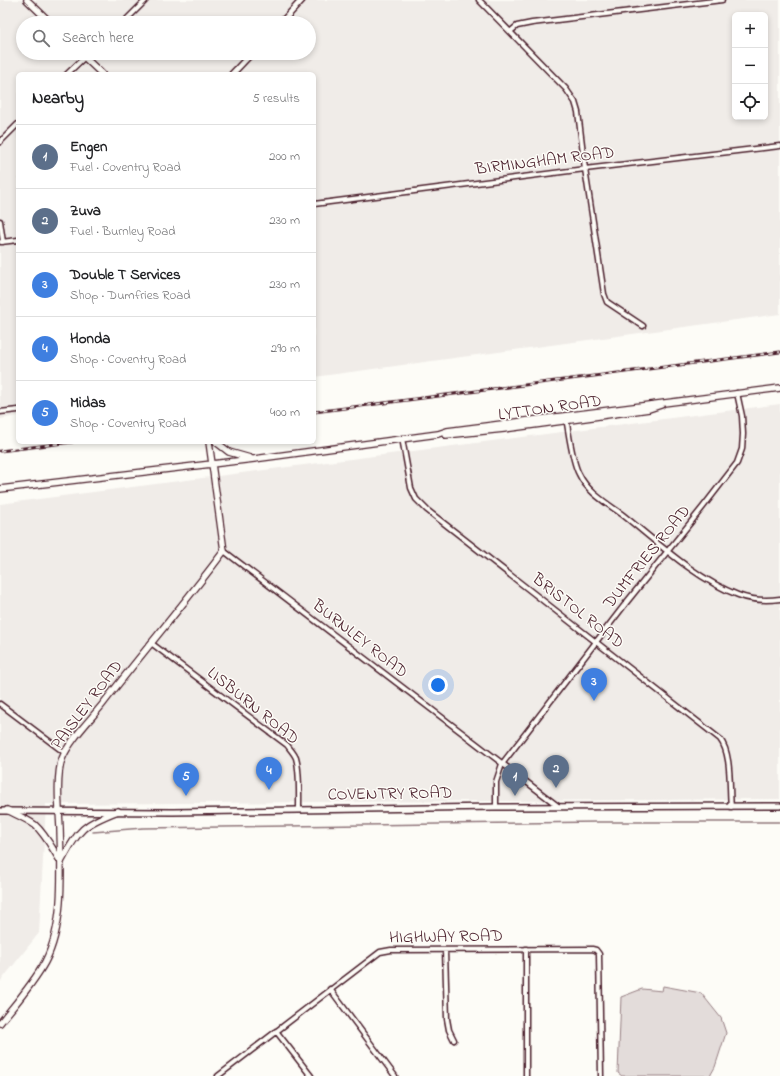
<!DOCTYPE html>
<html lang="en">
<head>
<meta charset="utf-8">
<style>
	:root { --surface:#fff; --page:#f6f6f6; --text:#202124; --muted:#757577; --line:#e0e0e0; --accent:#b45309 }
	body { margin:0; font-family:"Indie Flower",sans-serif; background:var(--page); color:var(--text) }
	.controls { position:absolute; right:12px; top:12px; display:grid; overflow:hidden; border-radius:6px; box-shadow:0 2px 6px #0003 }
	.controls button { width:36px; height:36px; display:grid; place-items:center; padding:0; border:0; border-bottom:1px solid var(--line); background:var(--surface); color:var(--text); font:20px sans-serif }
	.you { position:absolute; left:438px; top:685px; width:14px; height:14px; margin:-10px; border:3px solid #fff; border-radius:50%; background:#1a73e8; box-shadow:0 0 0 6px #1a73e833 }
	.badge { display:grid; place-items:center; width:26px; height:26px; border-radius:50%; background:var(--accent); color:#fff; font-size:13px; font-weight:700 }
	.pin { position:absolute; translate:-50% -33px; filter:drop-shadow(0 1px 2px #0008) }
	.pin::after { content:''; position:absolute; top:21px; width:14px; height:12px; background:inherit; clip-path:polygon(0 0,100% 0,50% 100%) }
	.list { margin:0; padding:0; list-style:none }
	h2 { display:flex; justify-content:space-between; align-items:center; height:52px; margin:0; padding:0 16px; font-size:17px }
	h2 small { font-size:13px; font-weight:400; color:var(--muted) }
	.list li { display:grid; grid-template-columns:26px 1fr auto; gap:12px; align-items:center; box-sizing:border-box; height:64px; padding:0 16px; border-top:1px solid var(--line) }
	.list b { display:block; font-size:15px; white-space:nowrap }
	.list p { margin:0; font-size:13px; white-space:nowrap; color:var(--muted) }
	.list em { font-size:13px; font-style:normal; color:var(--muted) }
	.icon { flex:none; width:22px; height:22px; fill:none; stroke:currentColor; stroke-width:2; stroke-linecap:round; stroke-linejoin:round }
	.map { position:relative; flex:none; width:780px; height:1076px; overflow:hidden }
	.search { position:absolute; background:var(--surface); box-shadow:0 2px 6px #0003; left:16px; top:16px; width:300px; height:44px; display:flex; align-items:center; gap:10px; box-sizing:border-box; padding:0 14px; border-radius:22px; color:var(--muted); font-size:15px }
	.panel { position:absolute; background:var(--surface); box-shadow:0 2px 6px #0003; left:16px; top:72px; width:300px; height:372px; border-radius:6px }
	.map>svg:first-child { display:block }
	.built { fill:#f0ece8; fill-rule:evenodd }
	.green { fill:#e3dcda; stroke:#967e82 }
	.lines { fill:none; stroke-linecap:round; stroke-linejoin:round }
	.stream { stroke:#91777b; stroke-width:1.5 }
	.minor-casing { stroke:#4a1f2b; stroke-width:7 }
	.tertiary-casing { stroke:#4a1f2b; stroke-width:8 }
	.secondary-casing { stroke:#4a1f2b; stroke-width:8 }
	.minor { stroke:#fdfcf7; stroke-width:4 }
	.tertiary { stroke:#fdfcf7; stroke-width:5 }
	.secondary { stroke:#fdfcf7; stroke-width:5.5 }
	.rail-casing { stroke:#4a1f2b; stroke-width:3 }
	.rail { stroke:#fdfcf7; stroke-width:1.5; stroke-dasharray:4.5; stroke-linecap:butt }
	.labels { text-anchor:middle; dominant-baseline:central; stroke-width:3; stroke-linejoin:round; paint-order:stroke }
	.street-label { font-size:17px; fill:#4a1f2b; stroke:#fdfcf7 }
</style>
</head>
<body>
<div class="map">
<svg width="780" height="1076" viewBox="0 0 780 1076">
	<rect width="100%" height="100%" fill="#fdfcf7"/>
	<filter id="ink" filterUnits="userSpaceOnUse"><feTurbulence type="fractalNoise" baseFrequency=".025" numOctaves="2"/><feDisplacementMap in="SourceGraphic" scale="8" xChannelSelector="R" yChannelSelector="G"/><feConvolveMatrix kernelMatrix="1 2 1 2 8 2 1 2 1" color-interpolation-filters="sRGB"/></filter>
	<g filter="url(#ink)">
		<path class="built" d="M 0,0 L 780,0 L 780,314 L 314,377 L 314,74 L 18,74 L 18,416 L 0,419 ZM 735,15 L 765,15 L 765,117 L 735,117 ZM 23,23 L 309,23 L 309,53 L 23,53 Z
			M 780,404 L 780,799 L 46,804 L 39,933 L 0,982 L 0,504 Z"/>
		<path class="green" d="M 663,986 L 701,993 L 721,1018 L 726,1033 L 715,1067 L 710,1076 L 622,1076 L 618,1073 L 621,997 L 642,989 L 662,991 Z"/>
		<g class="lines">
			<path class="stream" d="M 93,832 L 143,828 L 598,822 L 780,822"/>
			<g class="minor-casing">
				<path id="minor" d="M 479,0 L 566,89 L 575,102 L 578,112 L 585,169 L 604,294 L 607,302 L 643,326
					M 123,23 L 146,0
					M 511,31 L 517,26 L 532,23 L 722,0
					M 67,74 L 89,53
					M 0,142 L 18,124
					M 314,204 L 585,169 L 780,146
					M 0,221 L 3,242
					M 1,242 L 18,240
					M 0,412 L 18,410
					M 566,418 C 569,433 572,462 579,474 C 587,492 608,504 623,515 C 658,543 696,579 738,595 C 751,600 766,601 780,599
					M 402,438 L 411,488 L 416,499 L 427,510 L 720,739 C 732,754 729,787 731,807
					M 224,551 L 558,806
					M 151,643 L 287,745 C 290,749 294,753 296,758 C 300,771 299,795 299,810
					M 0,704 L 65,753
					M 496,807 L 496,782 L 502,764 L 626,603 L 703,507 L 737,463 L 742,449 L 743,434 L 742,416 L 737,393
					M 445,950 L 447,1019 L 449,1030 L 454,1040
					M 330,989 L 395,1076
					M 276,1031 L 311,1076
					M 218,1076 L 380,952 L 391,950 L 592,949 L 596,950 L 599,954 L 601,1076
					M 526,1076 L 526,949"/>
			</g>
			<g class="tertiary-casing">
				<path id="tertiary" d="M 281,23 L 302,0
					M 232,74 L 252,53
					M 0,811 L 173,812 L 496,807 L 780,806"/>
			</g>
			<g class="secondary-casing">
				<path id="secondary" d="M 27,0 L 51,23
					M 80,53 L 102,74
					M 446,435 L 504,429 L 585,418 L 649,409 L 661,405
					M 216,442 L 229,452 L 250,458
					M 0,489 L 254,459 L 438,434 L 447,431 L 780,388
					M 7,810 C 17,815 27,819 35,825 C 46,835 53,850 61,862
					M 61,862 C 80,828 82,825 118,811
					M 0,1023 C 16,1003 33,984 45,962 C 65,924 61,870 60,828 C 59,809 56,775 62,759 C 69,741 90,720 102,705 C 142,653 185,603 224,551 L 209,442"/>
			</g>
			<use href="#minor" class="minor"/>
			<use href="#tertiary" class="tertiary"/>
			<use href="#secondary" class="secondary"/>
			<g class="rail-casing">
				<path id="rail" d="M 314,412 L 780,352
					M 0,451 L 72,442"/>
			</g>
			<use href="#rail" class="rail"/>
		</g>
	</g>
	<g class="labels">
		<g class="street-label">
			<text transform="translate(545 161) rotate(-7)">BIRMINGHAM ROAD</text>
			<text transform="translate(550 408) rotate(-8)">LYTTON ROAD</text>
			<text transform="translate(647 557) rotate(-51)">DUMFRIES ROAD</text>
			<text transform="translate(578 611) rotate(38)">BRISTOL ROAD</text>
			<text transform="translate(360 639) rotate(38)">BURNLEY ROAD</text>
			<text transform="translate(87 705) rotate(-53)">PAISLEY ROAD</text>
			<text transform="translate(253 706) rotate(39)">LISBURN ROAD</text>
			<text transform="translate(390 794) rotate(-1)">COVENTRY ROAD</text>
			<text transform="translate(446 937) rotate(-1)">HIGHWAY ROAD</text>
		</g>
	</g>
</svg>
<div class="controls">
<button>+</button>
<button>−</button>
<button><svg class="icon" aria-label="locate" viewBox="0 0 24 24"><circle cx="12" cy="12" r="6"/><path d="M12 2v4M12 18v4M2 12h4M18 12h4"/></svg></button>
</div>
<div class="you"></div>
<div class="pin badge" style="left:515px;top:796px;background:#5c6f8a">1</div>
<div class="pin badge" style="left:556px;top:788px;background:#5c6f8a">2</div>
<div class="pin badge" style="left:594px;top:701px;background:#3f7fe0">3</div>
<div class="pin badge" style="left:269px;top:790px;background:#3f7fe0">4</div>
<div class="pin badge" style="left:186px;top:796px;background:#3f7fe0">5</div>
<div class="search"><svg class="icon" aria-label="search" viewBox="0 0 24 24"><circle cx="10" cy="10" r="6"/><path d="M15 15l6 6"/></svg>Search here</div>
<section class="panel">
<h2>Nearby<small>5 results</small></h2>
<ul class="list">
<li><span class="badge" style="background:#5c6f8a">1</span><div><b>Engen</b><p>Fuel · Coventry Road</p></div><em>200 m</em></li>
<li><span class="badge" style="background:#5c6f8a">2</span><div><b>Zuva</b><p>Fuel · Burnley Road</p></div><em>230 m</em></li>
<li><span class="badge" style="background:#3f7fe0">3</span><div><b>Double T Services</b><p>Shop · Dumfries Road</p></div><em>230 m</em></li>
<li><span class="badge" style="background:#3f7fe0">4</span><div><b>Honda</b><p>Shop · Coventry Road</p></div><em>290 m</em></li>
<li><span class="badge" style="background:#3f7fe0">5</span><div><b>Midas</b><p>Shop · Coventry Road</p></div><em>400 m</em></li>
</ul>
</section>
</div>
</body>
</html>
